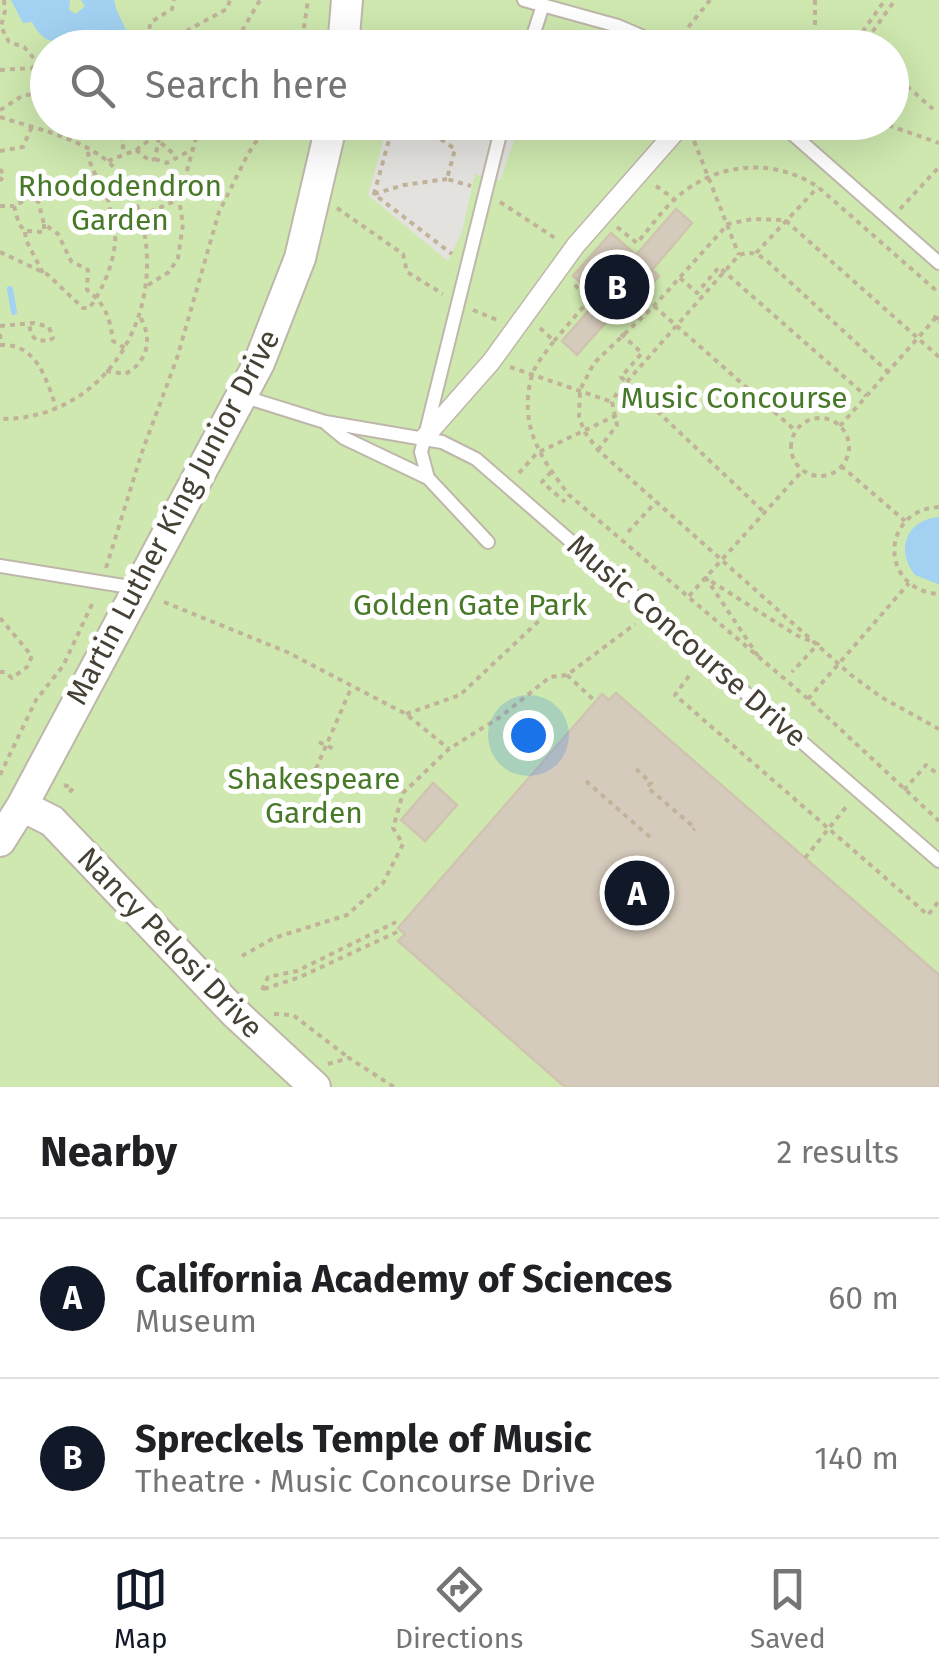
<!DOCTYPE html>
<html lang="en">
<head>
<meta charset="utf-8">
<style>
	:root { --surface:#fff; --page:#f6f6f6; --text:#202124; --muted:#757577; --line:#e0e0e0; --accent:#111827 }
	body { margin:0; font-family:"Fira Sans",sans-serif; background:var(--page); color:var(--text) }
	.you { position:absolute; left:528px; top:735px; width:35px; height:35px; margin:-25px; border:8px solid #fff; border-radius:50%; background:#1a73e8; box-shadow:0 0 0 15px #1a73e833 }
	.badge { display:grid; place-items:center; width:65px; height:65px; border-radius:50%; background:var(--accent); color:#fff; font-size:32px; font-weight:700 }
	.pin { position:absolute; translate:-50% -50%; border:5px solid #fff; box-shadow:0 2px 10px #0006 }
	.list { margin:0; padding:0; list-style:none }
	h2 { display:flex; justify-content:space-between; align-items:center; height:130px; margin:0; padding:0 40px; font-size:42px }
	h2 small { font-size:32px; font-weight:400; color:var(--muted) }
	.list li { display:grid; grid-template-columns:65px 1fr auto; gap:30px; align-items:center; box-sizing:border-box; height:160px; padding:0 40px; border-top:2px solid var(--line) }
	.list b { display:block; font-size:38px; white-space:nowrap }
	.list p { margin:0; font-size:32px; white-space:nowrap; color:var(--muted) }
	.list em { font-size:32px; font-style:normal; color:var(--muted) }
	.icon { flex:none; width:55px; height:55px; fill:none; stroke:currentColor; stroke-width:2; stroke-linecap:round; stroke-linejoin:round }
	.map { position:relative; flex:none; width:939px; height:1087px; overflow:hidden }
	.search { position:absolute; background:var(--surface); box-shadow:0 10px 40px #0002; left:30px; right:30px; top:30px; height:110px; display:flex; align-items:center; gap:25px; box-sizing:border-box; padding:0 35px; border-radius:55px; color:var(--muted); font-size:38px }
	.sheet { height:450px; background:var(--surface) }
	nav { display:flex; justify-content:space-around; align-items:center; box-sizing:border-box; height:140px; border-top:2px solid var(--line); background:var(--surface); font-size:28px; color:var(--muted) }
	nav a { display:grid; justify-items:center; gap:5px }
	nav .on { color:var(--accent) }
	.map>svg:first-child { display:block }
	.green { fill:#cee8af; fill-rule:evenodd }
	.parking { fill:#e4e2de }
	.water { fill:#a2d1f1 }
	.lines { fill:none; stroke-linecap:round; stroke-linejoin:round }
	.stream { stroke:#a2d1f1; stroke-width:6 }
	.building { fill:#d5cbbc; stroke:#d0c3af; stroke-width:2.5 }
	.service-casing { stroke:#bfb7a9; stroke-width:16 }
	.pedestrian-casing { stroke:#bfb7a9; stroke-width:21 }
	.tertiary-casing { stroke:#bfb7a9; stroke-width:34 }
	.path { stroke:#c1b39a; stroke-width:4; stroke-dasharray:5 5; stroke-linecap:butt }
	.service { stroke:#fff; stroke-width:12 }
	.pedestrian { stroke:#fff; stroke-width:18 }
	.tertiary { stroke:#fff; stroke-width:30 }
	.labels { text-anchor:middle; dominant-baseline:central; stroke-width:10; stroke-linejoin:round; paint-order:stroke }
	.park-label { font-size:30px; fill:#477928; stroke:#fff }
	.street-label { font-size:30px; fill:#464035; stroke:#fff }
</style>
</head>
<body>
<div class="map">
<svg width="939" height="1087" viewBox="0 0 939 1087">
	<rect width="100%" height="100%" fill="#f3efe6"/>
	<path class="green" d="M 0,0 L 939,0 L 939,1087 L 0,1087 ZM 48,48 L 892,48 L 892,122 L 48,122 Z"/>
	<path class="parking" d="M 388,123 L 520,123 L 500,181 L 475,174 L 462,232 L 448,261 L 368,195 Z"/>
	<path class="water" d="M 11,0 L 70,0 L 69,10 L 76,14 L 85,6 L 81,0 L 114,0 C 117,18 129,29 132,47 L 80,47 L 66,39 C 48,45 40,37 32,22 L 23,23 Z
		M 939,517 L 939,584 L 938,584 L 915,575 C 895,550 906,520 939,517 Z"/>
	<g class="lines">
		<path class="stream" d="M 10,289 L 14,312"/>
	</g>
	<path class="building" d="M 676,209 L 692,223 L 652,270 L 659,276 L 621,319 L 614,313 L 577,355 L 562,341 L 599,299 L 573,276 L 611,233 L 636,255 Z
		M 616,693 L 939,975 L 939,1087 L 565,1087 L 398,941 L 405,934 L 398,928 L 602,694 L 609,700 Z
		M 433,783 L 457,805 L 425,841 L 401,820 Z"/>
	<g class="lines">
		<g class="service-casing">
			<path id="service" d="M 524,0 L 618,26 L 669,48
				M 529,48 L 543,5
				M 779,122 L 939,263
				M 242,396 L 325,422 L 442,442 L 476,459 L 939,861
				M 327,424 L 344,438 L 428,478
				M 488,542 L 428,478 L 421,452 L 503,122
				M 0,566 L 136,588"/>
		</g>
		<g class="pedestrian-casing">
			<path id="pedestrian" d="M 424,438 L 491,362 L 576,245 L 684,122"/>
		</g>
		<g class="tertiary-casing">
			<path id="tertiary" d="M 343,48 L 347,0
				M 22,806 L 52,821 L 235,1013 L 315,1087
				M 0,841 L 22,806 L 259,363 L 300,258 L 332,122"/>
		</g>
		<path class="path" d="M 4,0 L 5,11 L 1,26 L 5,35 L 9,42 L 24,47 L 38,63 L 48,69
			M 815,0 L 815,36
			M 242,33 L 254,48
			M 682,35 L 710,0
			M 149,48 L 146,41 L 151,22 L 172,9 L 174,0
			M 177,48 L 182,45 L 188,30 L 227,9 L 230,0
			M 232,48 L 260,0
			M 301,48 L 308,0
			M 851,48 L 885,0
			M 861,48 L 895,0
			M 0,70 L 32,68 L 38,63
			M 892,73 L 933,109
			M 0,110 L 22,96 L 48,91
			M 0,117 C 36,129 75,136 106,160 C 126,176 138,202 143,226 C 164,320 102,420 0,419
			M 112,122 L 104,129 L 105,133 L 118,135 L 124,140 L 122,153
			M 394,122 L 374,194 L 452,254
			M 416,122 L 455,149 L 447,179 L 471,186
			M 879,122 L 939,143
			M 694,141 L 739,255
			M 161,143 L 176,156
			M 136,150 L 148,141 L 142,136 L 138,136
			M 0,151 L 23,147 L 32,126
			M 155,159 L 167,163 L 193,149
			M 108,161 L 136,150 L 150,161 L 155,159 L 162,122
			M 0,169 L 4,175 L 0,181
			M 656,186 L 673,198
			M 129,188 L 184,183
			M 374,194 L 404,185 L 447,179
			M 500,202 L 555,238
			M 0,206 L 14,206
			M 337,208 L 403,254 L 407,272 L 443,294
			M 900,209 L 939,167
			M 141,216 L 177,200
			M 44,224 L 44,232 L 25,231 L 19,224 L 14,206 L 31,197 L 38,201 L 44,224 L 58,234 L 71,261 L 88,270 L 87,290 C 106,304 110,319 113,341 L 125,348
			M 617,227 L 637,243 C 649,229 660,213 673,201 C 712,163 772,156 818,187 L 939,293
			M 25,232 L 26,240 L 43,273
			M 0,252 L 47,274 L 83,308 L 89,308 C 105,289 125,238 110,216 C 112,190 88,175 88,149
			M 756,253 L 818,187
			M 680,278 L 697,293 L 719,267 L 866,396
			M 148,285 L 169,272 L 178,258 L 183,224 L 179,199 L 198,131 L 203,122
			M 654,306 L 796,431
			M 473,310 L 497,320
			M 939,319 L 935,317 L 939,322
			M 0,326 L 34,323 L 49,327 L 53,338 L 49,341 L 36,340 L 31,334 L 29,324
			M 540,328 L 554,341 C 547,351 536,363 532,375 C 518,425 540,457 569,495 L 808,699 L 939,821
			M 0,334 L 1,345
			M 621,334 L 642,353 L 621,377 L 765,513
			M 554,341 L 589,300 L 574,284
			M 0,345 C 37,343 46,379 56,407
			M 939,357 L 785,220 L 752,219 L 728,224 L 654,306 L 594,363 L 580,390 L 579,416 L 584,431 L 598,450 L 851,675 L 881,697 L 939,729
			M 510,367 L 612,402
			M 106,371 L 125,374 C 148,362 153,338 140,317
			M791 447a29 29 0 1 1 58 0a29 29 0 1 1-58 0Z
			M 840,426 L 939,314
			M 598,450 L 617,425 L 612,402 L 617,393 L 739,255 C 751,251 756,253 766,260 L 887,371
			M 841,466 L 905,521
			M 551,472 L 542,482 L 565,502
			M 519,473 L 537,453 L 617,415
			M 939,507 C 880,510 879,590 939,594
			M 628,532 L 656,502
			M 106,568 L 142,452 L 177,358 L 219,212 L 247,156 L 268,122
			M 689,596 L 803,470
			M 164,602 L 287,652 L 406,714 L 449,749
			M 0,618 L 32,656 L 27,667 L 12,678 L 5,672 L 0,672
			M 758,656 L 706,578 L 796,635 L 818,644 L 792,672
			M 567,675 L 596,702
			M 689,676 L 675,695 L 928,915 L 939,901
			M 808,699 L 909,583
			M 406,714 L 460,695 L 542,618
			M 319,742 L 336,750
			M 636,769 L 651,783 L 647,787 L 695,828 L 693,830
			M 0,775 L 36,700 L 63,666 L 94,600
			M 312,778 L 352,686
			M 586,781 L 650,837
			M 64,785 L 73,788 L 67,796
			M 904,790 L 926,765 L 939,775
			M 805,858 L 846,807
			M 242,956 L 274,938 L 347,915 L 383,883 L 403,844 L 393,828 L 403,793 L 449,749 L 500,717 L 550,677 L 567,675 L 635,624
			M 264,989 L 300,977 L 397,932
			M 262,990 L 268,977 L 297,971 L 396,922
			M 274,1014 L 293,1015 L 349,1058
			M 328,1064 L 349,1058 L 394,1087"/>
		<use href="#service" class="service"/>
		<use href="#pedestrian" class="pedestrian"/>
		<use href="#tertiary" class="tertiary"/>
	</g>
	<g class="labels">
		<g class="park-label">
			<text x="120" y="186">Rhododendron<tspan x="120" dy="34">Garden</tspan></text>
			<text x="734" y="398">Music Concourse</text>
			<text x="470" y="605">Golden Gate Park</text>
			<text x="314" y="779">Shakespeare<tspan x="314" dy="34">Garden</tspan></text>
		</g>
		<g class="street-label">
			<text transform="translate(173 517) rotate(-62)">Martin Luther King Junior Drive</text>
			<text transform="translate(687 641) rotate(41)">Music Concourse Drive</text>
			<text transform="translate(170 943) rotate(46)">Nancy Pelosi Drive</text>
		</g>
	</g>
</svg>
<div class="you"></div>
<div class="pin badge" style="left:637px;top:893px">A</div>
<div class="pin badge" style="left:617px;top:287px">B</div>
<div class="search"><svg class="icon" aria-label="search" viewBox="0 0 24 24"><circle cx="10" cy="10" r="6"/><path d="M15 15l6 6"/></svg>Search here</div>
</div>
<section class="sheet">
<h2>Nearby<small>2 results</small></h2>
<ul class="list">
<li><span class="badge">A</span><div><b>California Academy of Sciences</b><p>Museum</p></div><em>60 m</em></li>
<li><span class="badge">B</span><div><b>Spreckels Temple of Music</b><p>Theatre · Music Concourse Drive</p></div><em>140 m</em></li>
</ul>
</section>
<nav>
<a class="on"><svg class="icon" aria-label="map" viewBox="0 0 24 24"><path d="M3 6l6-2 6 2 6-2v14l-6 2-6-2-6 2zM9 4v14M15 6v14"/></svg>Map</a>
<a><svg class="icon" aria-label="directions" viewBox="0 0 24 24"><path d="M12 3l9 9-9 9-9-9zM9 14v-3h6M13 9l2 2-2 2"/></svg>Directions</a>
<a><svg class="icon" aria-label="saved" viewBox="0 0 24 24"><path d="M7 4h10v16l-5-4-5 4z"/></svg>Saved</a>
</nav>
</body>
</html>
